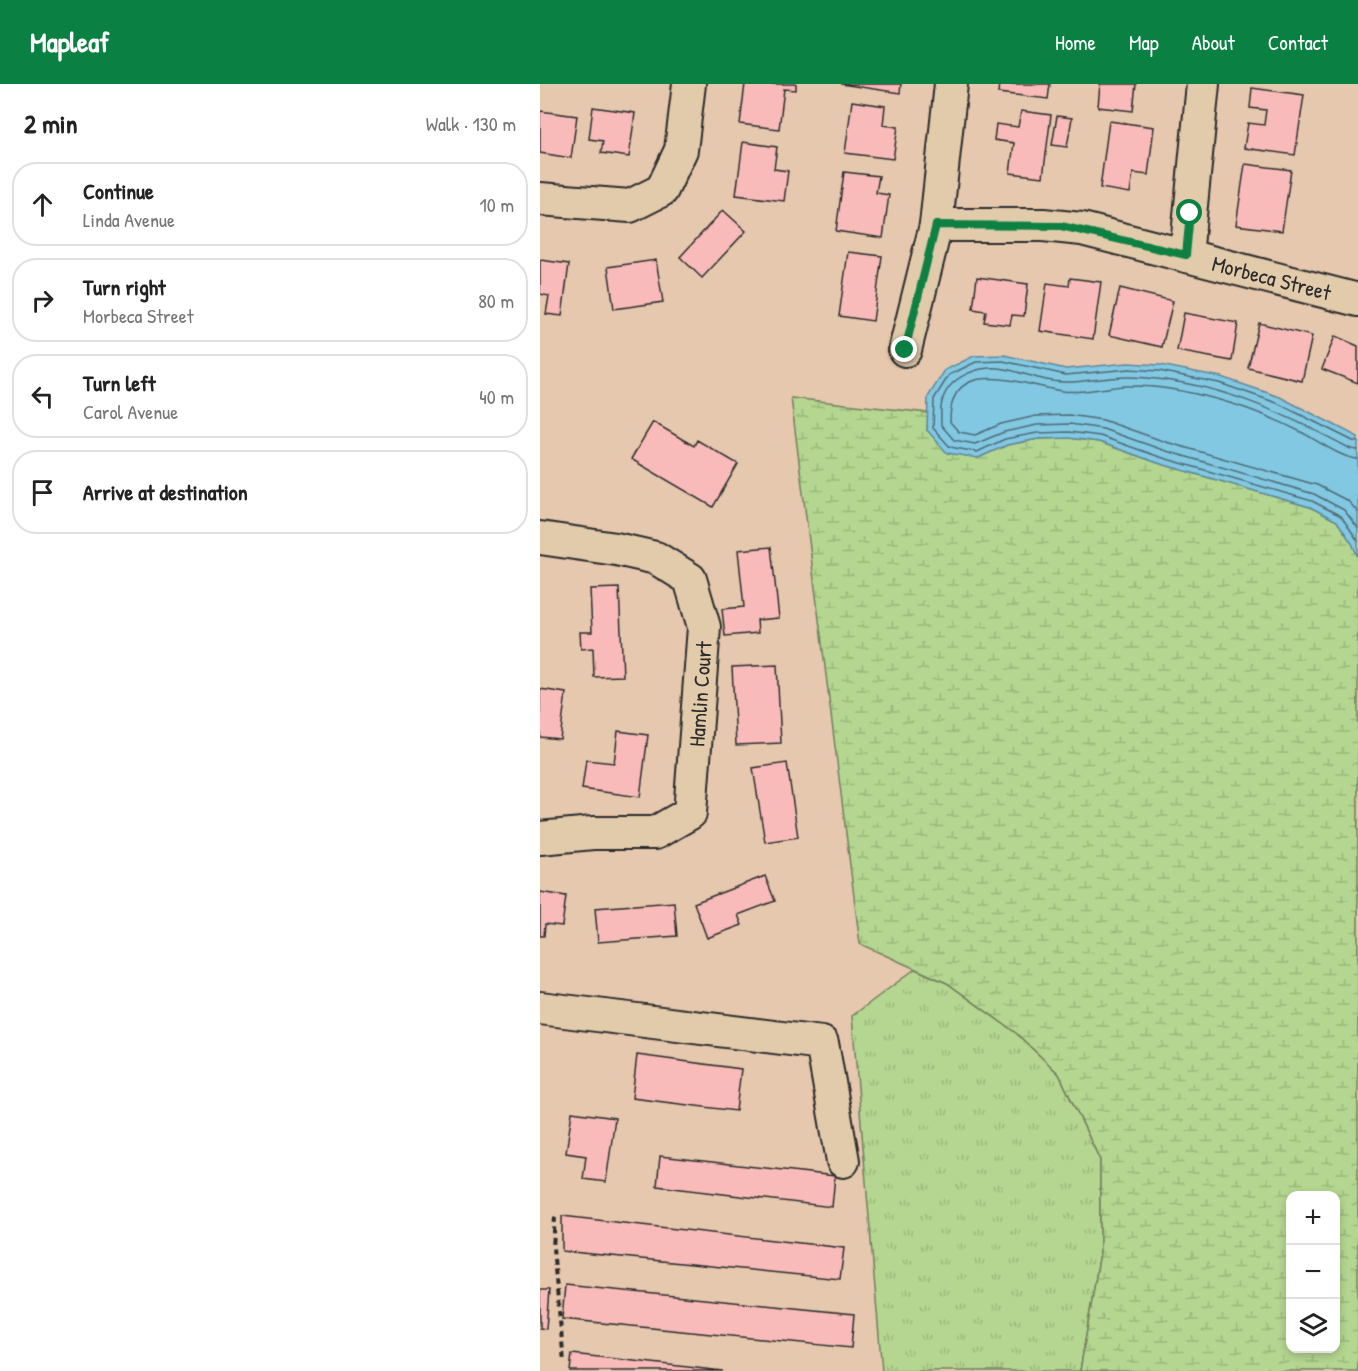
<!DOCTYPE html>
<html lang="en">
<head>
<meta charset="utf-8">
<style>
	:root { --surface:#fff; --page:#f6f6f6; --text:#222; --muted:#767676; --line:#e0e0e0; --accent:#0b8043 }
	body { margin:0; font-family:"Patrick Hand",sans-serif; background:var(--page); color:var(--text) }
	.controls { position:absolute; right:18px; bottom:18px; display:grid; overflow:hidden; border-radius:12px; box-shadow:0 3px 9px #0003 }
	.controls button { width:54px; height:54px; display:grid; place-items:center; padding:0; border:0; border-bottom:2px solid var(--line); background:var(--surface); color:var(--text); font:30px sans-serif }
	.stop { position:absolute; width:18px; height:18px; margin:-14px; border:4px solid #0b8043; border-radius:50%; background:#fff }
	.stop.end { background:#0b8043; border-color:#fff; box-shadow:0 2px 6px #0008 }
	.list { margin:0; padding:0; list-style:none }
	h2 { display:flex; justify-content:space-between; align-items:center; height:78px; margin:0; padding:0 24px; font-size:26px }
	h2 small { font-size:20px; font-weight:400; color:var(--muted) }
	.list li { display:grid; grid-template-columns:39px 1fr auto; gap:18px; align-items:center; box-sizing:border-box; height:84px; margin:0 12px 12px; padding:0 12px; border:2px solid var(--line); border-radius:24px }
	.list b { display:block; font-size:22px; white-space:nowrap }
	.list p { margin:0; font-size:20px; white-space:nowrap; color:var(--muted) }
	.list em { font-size:20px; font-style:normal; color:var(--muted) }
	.icon { flex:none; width:33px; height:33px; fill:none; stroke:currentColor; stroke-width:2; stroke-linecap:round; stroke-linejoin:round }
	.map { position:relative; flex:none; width:818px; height:1287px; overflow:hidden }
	header { display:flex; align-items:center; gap:36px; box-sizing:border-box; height:84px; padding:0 30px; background:var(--accent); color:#fff }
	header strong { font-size:28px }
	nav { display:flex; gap:33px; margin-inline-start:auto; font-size:21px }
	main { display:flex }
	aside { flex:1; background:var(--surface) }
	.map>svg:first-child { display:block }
	.grass { fill:url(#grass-tufts); stroke:#70805e; stroke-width:1.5 }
	.wetland { fill:url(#wetland-marsh); stroke:#70805e; stroke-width:1.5; fill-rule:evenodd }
	.water { fill:#82c8e3; stroke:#5f8999; stroke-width:1.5 }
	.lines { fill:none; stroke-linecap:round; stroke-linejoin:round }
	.shore { stroke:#4e6a75; stroke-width:1.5 }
	.building { fill:#f8bbb9; stroke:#2b2b2b; stroke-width:1.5 }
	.minor-casing { stroke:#2b2b2b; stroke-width:36 }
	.path { stroke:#2b2b2b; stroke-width:4; stroke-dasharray:6 4.5; stroke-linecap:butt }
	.minor { stroke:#e2cbab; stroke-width:32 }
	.route { stroke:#0b8043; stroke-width:8 }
	.labels { text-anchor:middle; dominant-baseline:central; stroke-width:4.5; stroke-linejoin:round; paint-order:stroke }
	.street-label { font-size:22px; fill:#2b2b2b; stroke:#e2cbab }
</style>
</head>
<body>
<header>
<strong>Mapleaf</strong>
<nav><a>Home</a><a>Map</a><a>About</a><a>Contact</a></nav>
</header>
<main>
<aside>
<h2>2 min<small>Walk · 130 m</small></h2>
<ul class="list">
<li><svg class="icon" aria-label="ahead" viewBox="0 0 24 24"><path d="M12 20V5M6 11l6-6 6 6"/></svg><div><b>Continue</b><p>Linda Avenue</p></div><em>10 m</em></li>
<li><svg class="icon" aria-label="right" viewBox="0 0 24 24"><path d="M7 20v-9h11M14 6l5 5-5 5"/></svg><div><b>Turn right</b><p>Morbeca Street</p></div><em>80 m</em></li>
<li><svg class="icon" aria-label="left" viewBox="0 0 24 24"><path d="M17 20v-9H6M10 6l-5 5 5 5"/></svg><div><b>Turn left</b><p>Carol Avenue</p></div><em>40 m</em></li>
<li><svg class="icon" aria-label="arrive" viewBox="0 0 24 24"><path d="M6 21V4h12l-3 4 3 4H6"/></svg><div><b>Arrive at destination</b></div></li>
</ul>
</aside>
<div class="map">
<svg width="818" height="1287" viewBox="0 0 818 1287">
	<defs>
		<pattern id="grass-tufts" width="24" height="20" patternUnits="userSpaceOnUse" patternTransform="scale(1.5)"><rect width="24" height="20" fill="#b4d690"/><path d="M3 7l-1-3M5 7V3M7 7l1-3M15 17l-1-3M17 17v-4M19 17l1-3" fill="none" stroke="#9bb87c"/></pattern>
		<pattern id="wetland-marsh" width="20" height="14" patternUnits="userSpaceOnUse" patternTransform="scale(1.5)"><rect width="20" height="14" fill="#b4d690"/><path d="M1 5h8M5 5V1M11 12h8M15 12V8" fill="none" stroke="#9bb87c"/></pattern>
	</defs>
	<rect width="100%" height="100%" fill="#e6c8ae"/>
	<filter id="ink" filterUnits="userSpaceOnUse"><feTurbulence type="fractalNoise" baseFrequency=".0167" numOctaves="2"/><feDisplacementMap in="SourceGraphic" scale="12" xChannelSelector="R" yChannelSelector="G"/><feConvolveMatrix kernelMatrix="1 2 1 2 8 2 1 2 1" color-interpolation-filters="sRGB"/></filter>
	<g filter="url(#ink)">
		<path class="grass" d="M 375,885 L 407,899 L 476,949 L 519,990 L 560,1076 L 560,1169 L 540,1287 L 342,1287 L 312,932 Z"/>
		<path class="wetland" d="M 251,314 L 388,329 L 387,346 L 438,374 L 467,361 L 498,355 L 529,354 L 559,358 L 618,379 L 770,423 L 797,437 L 813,461 L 818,473 L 818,1287 L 540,1287 L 560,1169 L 560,1076 L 519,990 L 476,949 L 407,899 L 320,860 ZM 750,1112 L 796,1112 L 796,1264 L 750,1264 Z"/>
		<path class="water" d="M 464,271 L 526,285 L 588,279 L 620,281 L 681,293 L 740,313 L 818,353 L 818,473 L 813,461 L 797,437 L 770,423 L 618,379 L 559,358 L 529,354 L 498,355 L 467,361 L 438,374 L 407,369 L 387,346 L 388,313 L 405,286 L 434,272 Z"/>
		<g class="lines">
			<path class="shore" d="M 818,358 L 813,357 L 737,319 L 679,299 L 619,287 L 589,285 L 526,291 L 463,277 L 436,278 L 409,291 L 394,315 L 393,344 L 410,363 L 437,368 L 465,355 L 497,349 L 529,348 L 560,352 L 620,373 L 772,417 L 801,432 L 818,457
				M 818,366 L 811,365 C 740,327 673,296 591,293 C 570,292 548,298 527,298 C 506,299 485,289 465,285 C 441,280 408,292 402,318 C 400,325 401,334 401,341 L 414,356 L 435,360 L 464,348 L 497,341 L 530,340 L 563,345 L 623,366 L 774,410 L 804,426 L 818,444
				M 818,375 C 801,374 777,356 761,348 C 734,334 705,323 676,315 C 647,307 615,301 585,302 C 565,303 541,310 522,307 C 482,301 409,269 410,338 L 419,348 L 435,351 L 461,340 L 496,332 L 529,331 L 563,336 L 626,358 L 777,401 L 808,417 L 818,428"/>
		</g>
		<path class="building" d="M 205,0 L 256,0 L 256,6 L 244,5 L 239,45 L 200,40 Z
			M 301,0 L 361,0 L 360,9 Z
			M 459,0 L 510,0 L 508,15 L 458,9 Z
			M 560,0 L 596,0 L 593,27 L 558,23 Z
			M 712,4 L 764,11 L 755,71 L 704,64 L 708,39 L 724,41 L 726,26 L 710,24 Z
			M 312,17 L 345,22 L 343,41 L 358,43 L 353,75 L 305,69 Z
			M 53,23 L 95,29 L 89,73 L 61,69 L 63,57 L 49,55 Z
			M 0,27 L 37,32 L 31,74 L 0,69 Z
			M 481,27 L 511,31 L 503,93 L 470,89 L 474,59 L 454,56 L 456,40 L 478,43 Z
			M 517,32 L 532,34 L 527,63 L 512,61 Z
			M 569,37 L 614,43 L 608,91 L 593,89 L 590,109 L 560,104 Z
			M 203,58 L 237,63 L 234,85 L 248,87 L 244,117 L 196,111 Z
			M 705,80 L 751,86 L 742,147 L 696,141 Z
			M 304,88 L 339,92 L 336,109 L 349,111 L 343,154 L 296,147 Z
			M 183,126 L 206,147 L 162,194 L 140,173 Z
			M 308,168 L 342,172 L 333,237 L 299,232 Z
			M 0,176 L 29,180 L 22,232 L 6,230 L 9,212 L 0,210 Z
			M 116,176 L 123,218 L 74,225 L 68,183 Z
			M 437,193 L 488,200 L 484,232 L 472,231 L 470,241 L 444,238 L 446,227 L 433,225 Z
			M 530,194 L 561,198 L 553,255 L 500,247 L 507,199 L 529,202 Z
			M 580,204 L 633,217 L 622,263 L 569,251 Z
			M 644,229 L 698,239 L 692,277 L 637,267 Z
			M 719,239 L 772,252 L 762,297 L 708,284 Z
			M 795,252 L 818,262 L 818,299 L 782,285 Z
			M 113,338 L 154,362 L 157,356 L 198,380 L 173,423 L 91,375 Z
			M 231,463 L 239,534 L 217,536 L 218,549 L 185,552 L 182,525 L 204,523 L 198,466 Z
			M 79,504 L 83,592 L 54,593 L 53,564 L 41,565 L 40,548 L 52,548 L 50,505 Z
			M 237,581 L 241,659 L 196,661 L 192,583 Z
			M 0,605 L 26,609 L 20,655 L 0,653 Z
			M 78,647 L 108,651 L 100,713 L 42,705 L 46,676 L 74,679 Z
			M 247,679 L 258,753 L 225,758 L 213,684 Z
			M 225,792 L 235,817 L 198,831 L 202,841 L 167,854 L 154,819 Z
			M 0,808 L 26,812 L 22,842 L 5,840 L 4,852 L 0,852 Z
			M 134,818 L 137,852 L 58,858 L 55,824 Z
			M 97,971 L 201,985 L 196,1027 L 92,1014 Z
			M 32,1028 L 75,1034 L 66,1098 L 43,1095 L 46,1072 L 26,1069 Z
			M 120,1072 L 295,1092 L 292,1123 L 117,1102 Z
			M 22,1132 L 304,1164 L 300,1195 L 22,1167 Z
			M 25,1201 L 314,1230 L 311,1264 L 22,1235 Z
			M 0,1206 L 9,1206 L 6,1245 L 0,1244 Z
			M 32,1270 L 174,1286 L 183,1287 L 30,1287 Z"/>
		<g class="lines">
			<g class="minor-casing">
				<g id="minor">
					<path d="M 0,115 L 90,122 L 122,106 L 141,66 L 149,0"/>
					<path id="s1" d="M 396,141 L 503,141 L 542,145 L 818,216"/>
					<path d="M 646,172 L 663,0"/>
					<path d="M 365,266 L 396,141 L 411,0"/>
					<path d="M 0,454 L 76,465 L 116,474 L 150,495 L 164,543 L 150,729 L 115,749 L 53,749 L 0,754"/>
					<path d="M 0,924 L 282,959 L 303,1077"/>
				</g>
			</g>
			<path class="path" d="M 15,1133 L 13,1164 L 24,1278"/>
			<use href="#minor" class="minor"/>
		</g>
	</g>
	<g class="lines" filter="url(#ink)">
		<path class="route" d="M 365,266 L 396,141 L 521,142 L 646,171 L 650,129"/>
	</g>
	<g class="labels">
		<g class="street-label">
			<text stroke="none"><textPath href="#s1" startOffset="342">Morbeca Street</textPath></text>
			<text transform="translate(160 610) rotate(-86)">Hamlin Court</text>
		</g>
	</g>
</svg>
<div class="controls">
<button>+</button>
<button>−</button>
<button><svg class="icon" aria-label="layers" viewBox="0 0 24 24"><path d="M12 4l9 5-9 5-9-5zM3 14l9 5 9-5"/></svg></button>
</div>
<div class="stop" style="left:650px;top:129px"></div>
<div class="stop end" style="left:365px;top:266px"></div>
</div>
</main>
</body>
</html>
